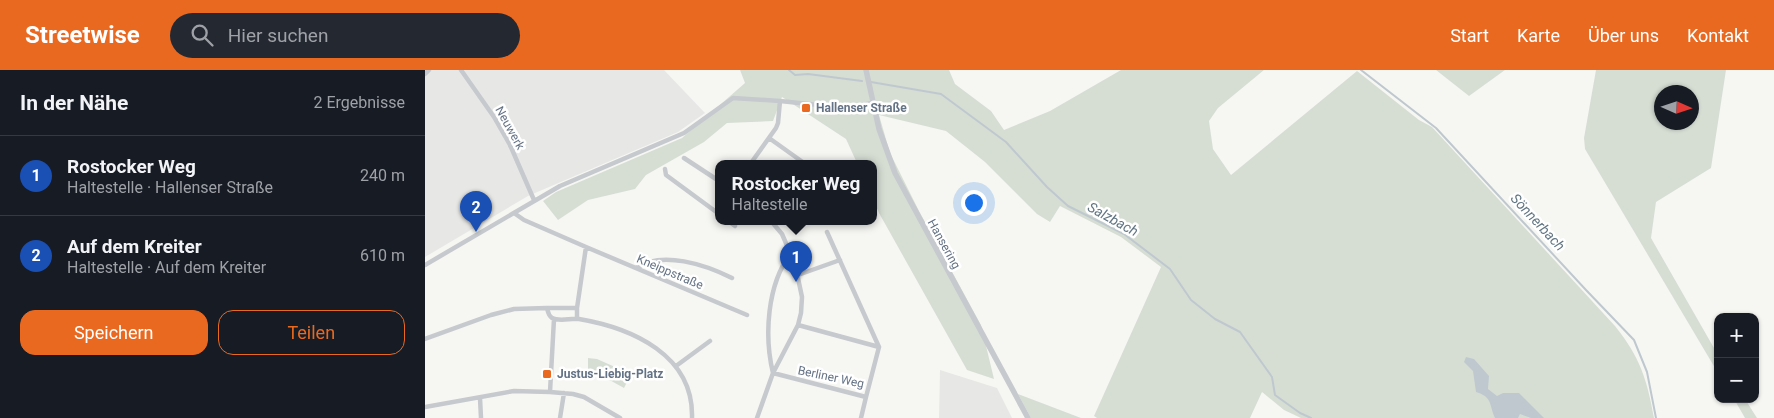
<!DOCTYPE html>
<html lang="de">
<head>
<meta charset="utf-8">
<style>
	:root { --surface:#171b24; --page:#242831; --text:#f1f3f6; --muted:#9ea1a6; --line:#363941; --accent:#ea6920 }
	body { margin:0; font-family:Roboto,sans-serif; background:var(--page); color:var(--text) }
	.controls { position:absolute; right:15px; bottom:15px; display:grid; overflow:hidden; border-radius:10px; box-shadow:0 1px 4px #0004 }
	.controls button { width:45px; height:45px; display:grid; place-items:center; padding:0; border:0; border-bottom:1px solid var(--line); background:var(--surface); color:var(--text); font:25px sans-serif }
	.compass { position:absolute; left:1229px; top:15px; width:45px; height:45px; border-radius:50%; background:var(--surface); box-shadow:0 1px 4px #0004; rotate:93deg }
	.you { position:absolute; left:548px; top:132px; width:18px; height:18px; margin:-12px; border:4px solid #fff; border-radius:50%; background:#1a73e8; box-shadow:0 0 0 8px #1a73e833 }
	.badge { display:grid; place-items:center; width:32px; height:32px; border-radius:50%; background:var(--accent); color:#fff; font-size:16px; font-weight:700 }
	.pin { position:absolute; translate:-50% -41px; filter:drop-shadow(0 1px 2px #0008) }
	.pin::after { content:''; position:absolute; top:26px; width:18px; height:15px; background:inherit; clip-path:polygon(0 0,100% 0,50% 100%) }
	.popup { position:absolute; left:290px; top:90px; width:162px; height:65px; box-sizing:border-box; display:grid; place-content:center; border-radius:10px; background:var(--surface); filter:drop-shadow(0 1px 4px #0005); font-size:16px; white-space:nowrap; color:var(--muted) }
	.popup b { font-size:19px; color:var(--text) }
	.popup::after { content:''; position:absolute; left:50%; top:100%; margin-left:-10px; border:10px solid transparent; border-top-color:var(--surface) }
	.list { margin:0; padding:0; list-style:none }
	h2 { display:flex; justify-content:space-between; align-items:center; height:65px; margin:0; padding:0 20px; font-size:21px }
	h2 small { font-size:16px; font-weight:400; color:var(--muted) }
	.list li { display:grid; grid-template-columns:32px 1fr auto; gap:15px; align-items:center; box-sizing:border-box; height:80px; padding:0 20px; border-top:1px solid var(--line) }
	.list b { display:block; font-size:19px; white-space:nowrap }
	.list p { margin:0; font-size:16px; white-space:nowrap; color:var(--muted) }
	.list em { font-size:16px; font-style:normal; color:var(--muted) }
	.actions { display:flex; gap:10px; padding:15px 20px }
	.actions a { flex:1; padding:11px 0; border:1px solid var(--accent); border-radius:15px; text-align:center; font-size:18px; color:var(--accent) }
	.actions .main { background:var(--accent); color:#fff }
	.icon { flex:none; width:28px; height:28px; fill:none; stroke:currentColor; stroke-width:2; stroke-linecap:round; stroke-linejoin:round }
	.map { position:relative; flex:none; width:1349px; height:348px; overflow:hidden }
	header { display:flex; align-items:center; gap:30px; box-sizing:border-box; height:70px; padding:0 25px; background:var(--accent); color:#fff }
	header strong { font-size:24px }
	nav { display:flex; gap:28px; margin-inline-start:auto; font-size:18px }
	.search { width:350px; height:45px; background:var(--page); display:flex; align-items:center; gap:12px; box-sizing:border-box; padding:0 18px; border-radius:28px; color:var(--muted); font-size:19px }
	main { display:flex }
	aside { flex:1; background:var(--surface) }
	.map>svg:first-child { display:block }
	.built { fill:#e7e8e6 }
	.green { fill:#d6ded4; fill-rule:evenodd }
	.water { fill:#bfc8cf }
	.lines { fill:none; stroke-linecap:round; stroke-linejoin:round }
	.stream { stroke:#bfc8cf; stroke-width:2 }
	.minor { stroke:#c6c9cd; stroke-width:4.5 }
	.tertiary { stroke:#c6c9cd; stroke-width:5.5 }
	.poi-dot { fill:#ea6920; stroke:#fff; stroke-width:2 }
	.labels { text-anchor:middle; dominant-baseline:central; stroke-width:5; stroke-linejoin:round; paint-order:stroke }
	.poi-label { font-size:12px; font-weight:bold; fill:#647285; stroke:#fff; text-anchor:start }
	.street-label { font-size:12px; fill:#647285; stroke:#fff }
	.water-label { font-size:14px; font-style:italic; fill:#607482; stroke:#fff }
</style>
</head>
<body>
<header>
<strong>Streetwise</strong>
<div class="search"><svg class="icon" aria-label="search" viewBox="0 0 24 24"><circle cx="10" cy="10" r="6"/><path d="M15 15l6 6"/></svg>Hier suchen</div>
<nav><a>Start</a><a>Karte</a><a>Über uns</a><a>Kontakt</a></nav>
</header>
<main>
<aside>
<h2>In der Nähe<small>2 Ergebnisse</small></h2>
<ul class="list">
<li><span class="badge" style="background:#1a4fb4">1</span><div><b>Rostocker Weg</b><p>Haltestelle · Hallenser Straße</p></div><em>240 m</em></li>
<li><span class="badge" style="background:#1a4fb4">2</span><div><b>Auf dem Kreiter</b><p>Haltestelle · Auf dem Kreiter</p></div><em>610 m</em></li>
</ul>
<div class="actions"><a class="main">Speichern</a><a>Teilen</a></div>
</aside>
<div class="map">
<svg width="1349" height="348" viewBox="0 0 1349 348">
	<rect width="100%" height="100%" fill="#f6f7f3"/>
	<path class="built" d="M 0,0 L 239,0 L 280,43 L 253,62 L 103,126 L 0,187 Z
		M 515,300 L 572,318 L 587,348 L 514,348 Z"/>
	<path class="green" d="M 315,0 L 524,0 L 530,14 L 566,41 L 579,60 L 625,41 L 696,0 L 839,0 L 793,38 L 784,51 L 788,79 L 806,105 L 932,1 L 994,50 L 1007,57 L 1190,256 C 1215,287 1222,309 1229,348 L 876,348 L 859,340 L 837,322 L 825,348 L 672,348 L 669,346 L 736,197 L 696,167 L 635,136 L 625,152 L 612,144 L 560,92 L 521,61 L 454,45 L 465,83 L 494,141 L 556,255 L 569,309 L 542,300 L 454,143 L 449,131 L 448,93 L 432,93 L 421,69 L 357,27 L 348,51 L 302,53 L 279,72 L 221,105 L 210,119 L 163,130 L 133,150 L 118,131 L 131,122 L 257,68 L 320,13 Z
		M 1011,0 L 1080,0 L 1044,26 Z
		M 1171,0 L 1301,0 L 1286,98 L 1231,132 L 1226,168 L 1293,285 L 1293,303 L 1160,79 L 1159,68 ZM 1236,22 L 1266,22 L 1266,52 L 1236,52 Z
		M 163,288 L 172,289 L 206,304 L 199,318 L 179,307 L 163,303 Z
		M 593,324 L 656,348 L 606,348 Z
		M 1309,329 L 1320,329 L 1332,348 L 1320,348 Z"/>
	<path class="water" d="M 1041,287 L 1049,289 L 1064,306 L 1063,319 L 1072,326 L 1078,323 L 1094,323 L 1119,348 L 1106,348 L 1095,344 L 1093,348 L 1070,348 C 1064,335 1068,327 1051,322 L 1048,301 L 1039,292 Z"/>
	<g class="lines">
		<path class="stream" d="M 364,0 L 370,5 L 383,4 L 437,11
			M 936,0 L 1011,58 L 1161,220 L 1209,270 L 1222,302 L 1231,348
			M 446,12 L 516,24 L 581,72 L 622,117 L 643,136 L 699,164 L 745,199 L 766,230 L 790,249 L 815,262 L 847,307 L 850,325 L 875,343 L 886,348"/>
		<path class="minor" d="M 36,0 L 69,47 L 85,75 L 109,130
			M 0,4 L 4,0
			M 344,68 L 379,93
			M 259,88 L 294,111
			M 326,93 L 351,58 L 353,53 L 355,31
			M 240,99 L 241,105 L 294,144
			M 89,143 L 99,150 L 161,177 L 322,245
			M 303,151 L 310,156
			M 402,162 L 454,277
			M 366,183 C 342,214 339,266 348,303 L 441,327 L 454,277
			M 0,195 L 135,116 L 259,63 L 308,28 L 355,31 L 423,38 L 447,33
			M 211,198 C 237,180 281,195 307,208
			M 373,205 L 415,190
			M 122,238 L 152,238
			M 152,249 L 152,238 L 161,177
			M 373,255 L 454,277
			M 0,269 L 66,245 L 89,239 L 122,238 C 123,242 123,245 127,248 C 134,252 146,248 154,249 C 207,258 269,285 267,348
			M 251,296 L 285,271
			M 125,322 L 129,249
			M 55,328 L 56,348
			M 0,337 L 89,321 L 125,322 L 148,324 L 159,327 L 195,348
			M 135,348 L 139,323
			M 332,348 L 348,303 L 373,255 L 376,243 L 377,227 L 370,194 L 357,164 L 346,151
			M 436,348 L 441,327"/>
		<path class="tertiary" d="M 441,0 L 454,59 L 470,103 L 603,348"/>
	</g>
	<g class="poi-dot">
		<rect x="376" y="33" width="10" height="10" rx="2.5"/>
		<rect x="117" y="299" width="10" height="10" rx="2.5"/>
	</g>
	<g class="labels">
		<g class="poi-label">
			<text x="391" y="38">Hallenser Straße</text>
			<text x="132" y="304">Justus-Liebig-Platz</text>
		</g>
		<g class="street-label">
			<text transform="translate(85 58) rotate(61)">Neuwerk</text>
			<text transform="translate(519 174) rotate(61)">Hansering</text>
			<text transform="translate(245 202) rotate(23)">Kneippstraße</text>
			<text transform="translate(406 307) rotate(12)">Berliner Weg</text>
		</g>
		<g class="water-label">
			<text transform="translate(688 149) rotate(29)">Salzbach</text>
			<text transform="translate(1113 152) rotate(47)">Sönnerbach</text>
		</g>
	</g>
</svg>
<div class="controls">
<button>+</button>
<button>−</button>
</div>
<svg class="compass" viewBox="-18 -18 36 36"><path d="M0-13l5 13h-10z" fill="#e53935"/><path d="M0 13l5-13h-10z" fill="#9ea1a6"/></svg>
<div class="you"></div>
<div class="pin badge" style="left:371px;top:212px;background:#1a4fb4">1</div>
<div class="popup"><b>Rostocker Weg</b>Haltestelle</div>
<div class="pin badge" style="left:51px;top:162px;background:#1a4fb4">2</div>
</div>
</main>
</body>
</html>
